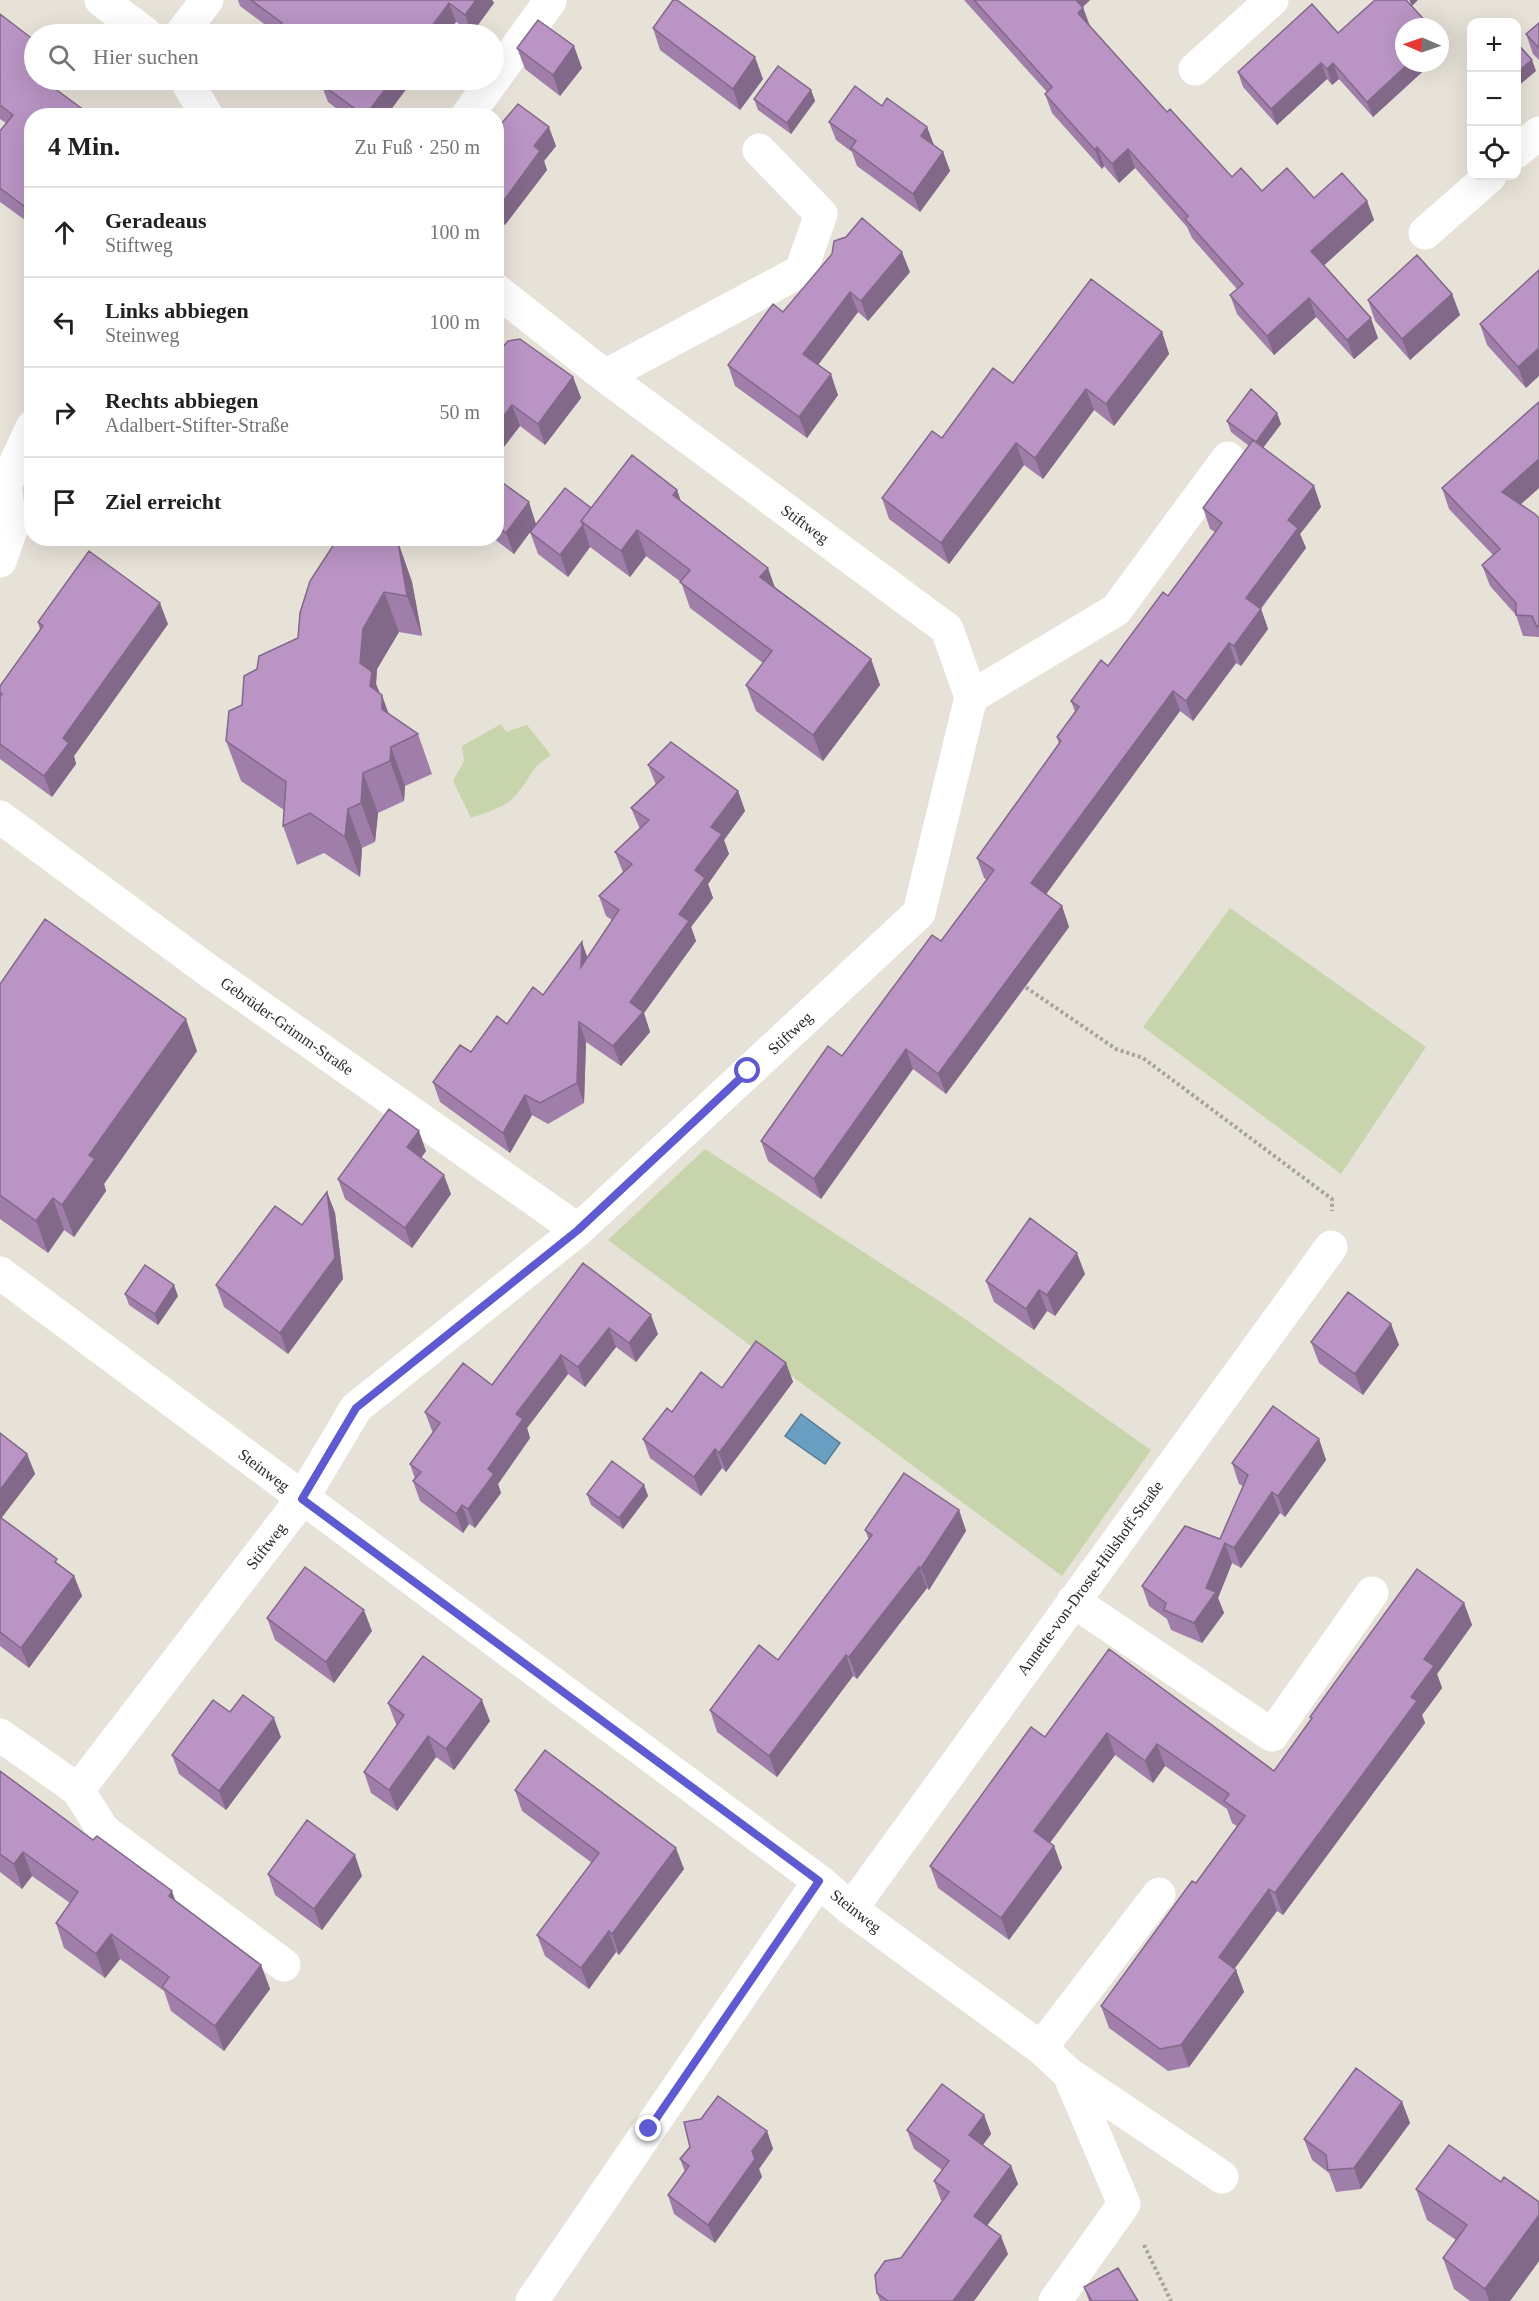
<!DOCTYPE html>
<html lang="de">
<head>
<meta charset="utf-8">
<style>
	:root { --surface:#fff; --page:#f2f2f2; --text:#202124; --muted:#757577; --line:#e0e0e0 }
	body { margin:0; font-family:Georgia,serif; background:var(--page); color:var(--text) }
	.controls { position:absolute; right:18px; top:18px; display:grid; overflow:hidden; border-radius:12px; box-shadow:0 6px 24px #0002 }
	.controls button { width:54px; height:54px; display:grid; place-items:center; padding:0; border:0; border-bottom:2px solid var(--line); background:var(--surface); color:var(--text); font:30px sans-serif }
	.compass { position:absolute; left:1395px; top:18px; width:54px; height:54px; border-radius:50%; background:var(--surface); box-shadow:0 6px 24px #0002; rotate:272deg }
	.stop { position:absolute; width:18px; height:18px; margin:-14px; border:4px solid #5e5ad2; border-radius:50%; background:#fff }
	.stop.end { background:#5e5ad2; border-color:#fff; box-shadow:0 2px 6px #0008 }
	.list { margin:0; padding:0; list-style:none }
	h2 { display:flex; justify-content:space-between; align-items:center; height:78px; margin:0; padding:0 24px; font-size:26px }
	h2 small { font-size:20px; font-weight:400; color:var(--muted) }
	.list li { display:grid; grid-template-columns:39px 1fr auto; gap:18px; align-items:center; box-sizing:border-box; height:90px; padding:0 24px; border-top:2px solid var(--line) }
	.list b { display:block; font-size:22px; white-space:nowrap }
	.list p { margin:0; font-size:20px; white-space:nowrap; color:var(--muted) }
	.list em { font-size:20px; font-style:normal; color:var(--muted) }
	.icon { flex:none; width:33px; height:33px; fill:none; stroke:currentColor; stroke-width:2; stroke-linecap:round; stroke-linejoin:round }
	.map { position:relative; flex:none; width:1539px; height:2301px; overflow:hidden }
	.search { position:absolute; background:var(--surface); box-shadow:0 6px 24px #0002; left:24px; top:24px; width:480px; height:66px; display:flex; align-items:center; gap:15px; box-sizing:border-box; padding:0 21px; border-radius:33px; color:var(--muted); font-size:22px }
	.panel { position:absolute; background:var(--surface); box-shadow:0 6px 24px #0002; left:24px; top:108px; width:480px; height:438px; border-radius:24px }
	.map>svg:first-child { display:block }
	.green { fill:#c8d4ac }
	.water { fill:#699fc3; stroke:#577c94; stroke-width:1.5 }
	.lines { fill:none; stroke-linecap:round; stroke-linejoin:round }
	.path { stroke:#a7a39b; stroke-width:4; stroke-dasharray:3 3; stroke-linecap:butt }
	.minor { stroke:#fff; stroke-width:33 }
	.wall { fill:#9f7fa9 }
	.shaded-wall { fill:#826889 }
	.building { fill:#b994c4; stroke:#826889; stroke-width:1.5 }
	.route { stroke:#5e5ad2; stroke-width:8 }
	.labels { text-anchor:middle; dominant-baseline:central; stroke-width:4.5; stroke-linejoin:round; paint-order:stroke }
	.street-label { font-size:16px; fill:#2d2b27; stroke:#fff }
</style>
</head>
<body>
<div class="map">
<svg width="1539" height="2301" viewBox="0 0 1539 2301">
	<rect width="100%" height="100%" fill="#e7e2d8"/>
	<path class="green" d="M 501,724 L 506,732 L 527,725 L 551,755 C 529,769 532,776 517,794 C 507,807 486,813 471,818 L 453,781 L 464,761 L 462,746 Z
		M 1230,908 L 1426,1047 L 1341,1174 L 1143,1027 Z
		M 705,1149 L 945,1305 L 1151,1450 L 1062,1576 L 608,1240 Z"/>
	<path class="water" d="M 801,1414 L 840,1443 L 825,1464 L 785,1436 Z"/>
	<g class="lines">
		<path class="path" d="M 1021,984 L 1116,1049 L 1143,1058 L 1332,1199 L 1332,1211
			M 1144,2245 L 1171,2301"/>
		<path class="minor" d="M 101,0 L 146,34
			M 181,34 L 207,0
			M 1195,69 L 1272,0
			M 494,79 L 550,1
			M 186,80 L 207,116
			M 467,116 L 493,80
			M 1516,152 L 1539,133
			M 1425,233 L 1490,176
			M 496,290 L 605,376 L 947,629 L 971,697
			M 605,376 L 801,271 L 821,214 L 759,150
			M 0,561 L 11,530 L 5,486 L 32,427
			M 0,817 L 209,971 L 578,1230
			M 0,1273 L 819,1881 L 851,1909 L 1041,2048 L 1069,2074 L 1124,2204 L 1055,2301
			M 1073,1601 L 1272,1735 L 1372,1593
			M 0,1735 L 78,1790 L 302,1499 L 356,1408 L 578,1230 L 919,913 L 971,697 L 1116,610 L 1228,458
			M 78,1790 L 103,1830 L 284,1965
			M 851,1909 L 1331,1247
			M 1041,2048 L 1159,1894
			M 1069,2074 L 1222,2177
			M 532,2301 L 819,1881"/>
	</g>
	<path class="wall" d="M 238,0 L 492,0 L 494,3 L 472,33 L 456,22 L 446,34 L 273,34 L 275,32 L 240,6 Z
		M 964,0 L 1090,0 L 1083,7 L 1090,26 L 1167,112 L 1232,177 L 1262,191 L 1314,198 L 1367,201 L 1374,220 L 1323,265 L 1378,338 L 1354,359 L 1316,317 L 1274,355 L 1237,314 L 1230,295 L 1237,289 L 1192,238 L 1187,227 L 1135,168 L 1119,183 L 1104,166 L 1102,169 L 1052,113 L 1045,94 L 1047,92 Z
		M 0,14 L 54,80 L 32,116 L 32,225 L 0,202 L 0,131 L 6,123 L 0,119 Z
		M 1539,23 L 1539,60 L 1533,54 L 1526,34 Z
		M 653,28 L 763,79 L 740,110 L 660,50 Z
		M 1338,33 L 1404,63 L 1432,63 L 1373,117 L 1339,79 L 1332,85 L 1327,79 L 1277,125 L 1243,87 L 1238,72 Z
		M 517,48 L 582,68 L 560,96 L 525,69 Z
		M 324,80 L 413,80 L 386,116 L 346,116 L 328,102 L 321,84 Z
		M 811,90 L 815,101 L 791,134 L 758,110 L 754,99 Z
		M 882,106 L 927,127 L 934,145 L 943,152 L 950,171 L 920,212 L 857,166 L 852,152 L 836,140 L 829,122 Z
		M 496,130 L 556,146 L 544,161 L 547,170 L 505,225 L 496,219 Z
		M 1539,270 L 1526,388 L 1487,345 L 1480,324 Z
		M 910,272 L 868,321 L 858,312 L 818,365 L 838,395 L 807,438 L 735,386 L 728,365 L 783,312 Z
		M 1452,294 L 1460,315 L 1410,360 L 1375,321 L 1368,300 Z
		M 1162,332 L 1169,354 L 1114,426 L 1094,410 L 1043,479 L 1024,465 L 949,564 L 889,519 L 882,498 L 942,438 L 1013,383 Z
		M 496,355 L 573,377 L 581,398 L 545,445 L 520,426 L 496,457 Z
		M 1539,402 L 1539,488 L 1520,504 L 1539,518 L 1539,637 L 1523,636 L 1516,615 L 1490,586 L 1482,565 L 1493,555 L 1449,509 L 1442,488 Z
		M 1277,413 L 1281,424 L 1263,448 L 1314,486 L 1321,507 L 1300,534 L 1306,548 L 1261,609 L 1268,629 L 1241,666 L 1236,663 L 1193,721 L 1180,711 L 1046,894 L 1062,906 L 1069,927 L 946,1094 L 913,1069 L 821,1199 L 768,1161 L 761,1141 L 842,1056 L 941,941 L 987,880 L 984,878 L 977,858 L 1059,744 L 1057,737 L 1075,712 L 1071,701 L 1108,666 L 1168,596 L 1215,532 L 1210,529 L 1203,508 L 1249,446 L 1231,432 L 1227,421 Z
		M 496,478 L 536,524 L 514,554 L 493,538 L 496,538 Z
		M 677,490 L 681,502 L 776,588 L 871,659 L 880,685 L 823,761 L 756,711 L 746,685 L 763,663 L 690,608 L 681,582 L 646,556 L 630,577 L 590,547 L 568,577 L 538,554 L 530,532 L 591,508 Z
		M 398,542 L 412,582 L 422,636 L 399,632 L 377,669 L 376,684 L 389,714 L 418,734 L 432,774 L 405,786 L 404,801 L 378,813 L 375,842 L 362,848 L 360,877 L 324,853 L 297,865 L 283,826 L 284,810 L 241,781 L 226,741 L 257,669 L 298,638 Z
		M 38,622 L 168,624 L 74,756 L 76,764 L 52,797 L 0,759 L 0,686 L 40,630 Z
		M 648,765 L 738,791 L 745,811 L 724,840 L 729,854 L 708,884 L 713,898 L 691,927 L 696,941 L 644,1013 L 650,1032 L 621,1066 L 586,1042 L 584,1103 L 548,1124 L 532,1115 L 510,1153 L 440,1102 L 433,1082 L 543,995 L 587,958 L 612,920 L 606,916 L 599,896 L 623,872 L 615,852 L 640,829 L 631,808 L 656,785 Z
		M 0,984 L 197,1051 L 104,1184 L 106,1191 L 74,1237 L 64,1230 L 48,1253 L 0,1219 Z
		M 426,1151 L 421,1158 L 451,1194 L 412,1248 L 345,1199 L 338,1179 Z
		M 327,1192 L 335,1213 L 343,1279 L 288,1354 L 224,1307 L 216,1285 L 302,1225 Z
		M 583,1263 L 658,1334 L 636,1362 L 616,1347 L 585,1387 L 568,1374 L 527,1428 L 530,1438 L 498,1484 L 501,1493 L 475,1528 L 469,1524 L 463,1533 L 420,1501 L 413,1481 L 415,1479 L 410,1464 L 433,1432 L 432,1431 L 425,1412 L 492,1385 Z
		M 1085,1274 L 1055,1316 L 1047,1311 L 1034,1330 L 994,1302 L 986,1281 Z
		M 125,1294 L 178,1296 L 158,1325 L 129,1305 Z
		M 1391,1324 L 1399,1345 L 1363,1395 L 1319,1363 L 1311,1342 Z
		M 786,1363 L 793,1382 L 726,1472 L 722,1468 L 701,1496 L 650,1458 L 643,1439 L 672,1412 L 722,1388 Z
		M 0,1433 L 27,1454 L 35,1474 L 1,1518 L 74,1576 L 82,1596 L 29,1668 L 0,1646 Z
		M 1319,1439 L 1326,1460 L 1285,1517 L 1280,1513 L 1241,1568 L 1232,1563 L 1218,1598 L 1224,1613 L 1202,1643 L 1171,1630 L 1167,1619 L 1149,1606 L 1142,1586 L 1220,1539 L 1243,1486 L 1239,1484 L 1232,1463 Z
		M 644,1485 L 648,1496 L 623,1529 L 591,1505 L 587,1494 Z
		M 959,1510 L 966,1531 L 929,1590 L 927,1588 L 857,1679 L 853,1676 L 777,1777 L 717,1732 L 710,1710 L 778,1660 L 869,1540 L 865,1530 Z
		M 1464,1603 L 1472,1625 L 1437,1674 L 1442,1688 L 1422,1715 L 1425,1723 L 1283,1915 L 1277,1911 L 1234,1969 L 1236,1970 L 1244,1992 L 1189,2067 L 1168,2071 L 1109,2028 L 1101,2006 L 1196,1883 L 1237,1826 L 1232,1823 L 1227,1809 L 1165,1766 L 1153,1783 L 1115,1755 L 1050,1843 L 1054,1846 L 1062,1868 L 1009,1940 L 938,1888 L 930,1866 L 1045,1737 L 1109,1649 L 1274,1771 L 1311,1719 L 1310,1717 Z
		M 267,1618 L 372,1631 L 334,1683 L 275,1640 Z
		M 388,1703 L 490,1721 L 454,1770 L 436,1757 L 397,1811 L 371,1793 L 364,1772 L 397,1725 L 396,1724 Z
		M 230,1712 L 281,1737 L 226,1810 L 179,1774 L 172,1755 Z
		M 0,1771 L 261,1965 L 270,1989 L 224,2051 L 171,2011 L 164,1991 L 120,1959 L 105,1978 L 64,1948 L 56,1923 L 70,1903 L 32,1876 L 22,1889 L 0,1872 Z
		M 515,1790 L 684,1869 L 619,1955 L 616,1952 L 589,1989 L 545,1956 L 537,1935 L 592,1863 L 522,1811 Z
		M 268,1874 L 362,1876 L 322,1930 L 275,1895 Z
		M 1402,2102 L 1410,2123 L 1361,2189 L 1336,2192 L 1329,2173 L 1312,2160 L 1304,2139 Z
		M 984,2115 L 991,2134 L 983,2145 L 1011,2166 L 1018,2184 L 987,2225 L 1008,2254 L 974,2301 L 880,2301 L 877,2293 L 901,2258 L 942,2201 L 941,2200 L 934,2181 L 942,2170 L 914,2149 L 907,2130 Z
		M 767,2131 L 773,2149 L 759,2169 L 762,2177 L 715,2243 L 674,2214 L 668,2195 L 685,2172 L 680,2159 Z
		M 1501,2182 L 1539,2202 L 1539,2261 L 1510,2301 L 1470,2301 L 1454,2289 L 1443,2258 L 1456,2240 L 1427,2220 L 1416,2189 Z
		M 1084,2287 L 1138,2301 L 1089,2301 Z"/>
	<path class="shaded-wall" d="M 476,0 L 492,0 L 494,3 L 472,33 L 465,15 Z
		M 1072,0 L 1090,0 L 1077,12 Z
		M 1409,0 L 1418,0 L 1412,6 Z
		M 449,3 L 456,22 L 446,34 L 426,34 Z
		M 1083,8 L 1090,27 L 1078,13 Z
		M 1440,40 L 1444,51 L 1440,55 Z
		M 574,46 L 582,68 L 560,96 L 553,75 Z
		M 755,57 L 763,79 L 740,110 L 733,89 Z
		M 1532,60 L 1536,71 L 1516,88 L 1516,73 Z
		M 1321,63 L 1327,79 L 1277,125 L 1271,109 Z
		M 1333,63 L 1339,79 L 1332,85 L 1327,69 Z
		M 1409,63 L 1432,63 L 1373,117 L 1367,102 Z
		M 38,80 L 54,80 L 43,94 Z
		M 392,80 L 413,80 L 386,116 L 365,116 Z
		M 811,90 L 815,101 L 791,134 L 787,123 Z
		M 549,127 L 556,146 L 544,161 L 547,170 L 505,225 L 499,207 L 534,146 Z
		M 927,127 L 934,146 L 921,136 Z
		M 1097,147 L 1104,166 L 1102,169 L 1095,150 Z
		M 1128,149 L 1135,168 L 1119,183 L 1112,164 Z
		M 943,152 L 950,171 L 920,212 L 913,194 Z
		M 1367,201 L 1374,220 L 1318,271 L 1311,251 Z
		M 32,205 L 32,218 L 28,209 Z
		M 902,252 L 910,272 L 868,321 L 861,301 Z
		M 850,292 L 858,312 L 811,374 L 803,354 Z
		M 1452,294 L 1460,315 L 1410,360 L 1402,339 Z
		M 1309,298 L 1316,317 L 1274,355 L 1267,336 Z
		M 1371,318 L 1378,338 L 1354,359 L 1347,340 Z
		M 1162,332 L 1169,354 L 1114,426 L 1106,404 Z
		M 1539,348 L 1539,376 L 1526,388 L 1518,367 Z
		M 831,374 L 838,395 L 807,438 L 799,417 Z
		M 573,377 L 581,398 L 545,445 L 538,424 Z
		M 1086,389 L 1094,410 L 1043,479 L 1035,458 Z
		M 512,405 L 520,426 L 496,457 L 496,426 Z
		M 1277,413 L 1281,424 L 1259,453 L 1255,443 Z
		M 1016,443 L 1024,465 L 949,564 L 941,543 Z
		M 1539,459 L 1539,488 L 1510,514 L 1502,492 Z
		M 1314,486 L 1321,507 L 1300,534 L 1306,548 L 1253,618 L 1246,598 L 1288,520 Z
		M 677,490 L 686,516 L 673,495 Z
		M 529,502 L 536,524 L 514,554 L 506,533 Z
		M 583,525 L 590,547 L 568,577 L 560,555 Z
		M 637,530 L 646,556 L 630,577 L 621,551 Z
		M 398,542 L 412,582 L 422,636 L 407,596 Z
		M 768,568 L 777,593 L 760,577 Z
		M 384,592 L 399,632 L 377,669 L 376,684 L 382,700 L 382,695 L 396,735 L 396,744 L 360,663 L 363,629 Z
		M 160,603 L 168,624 L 74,756 L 76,764 L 52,797 L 44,776 L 63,738 Z
		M 1261,609 L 1268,629 L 1241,666 L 1234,646 Z
		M 1229,643 L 1236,663 L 1193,721 L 1186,701 Z
		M 871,659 L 880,685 L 823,761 L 813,735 Z
		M 1173,691 L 1180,711 L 1039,904 L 1031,883 Z
		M 391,747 L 405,786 L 404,801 L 390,761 Z
		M 363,773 L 378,813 L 375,842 L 361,803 Z
		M 738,791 L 745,811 L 724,840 L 729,854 L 708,884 L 713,898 L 691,927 L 696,941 L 644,1013 L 650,1032 L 621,1066 L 613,1046 L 630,1002 L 679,914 L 711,827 Z
		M 348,809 L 362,848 L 360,877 L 345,837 Z
		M 1062,906 L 1069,927 L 946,1094 L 938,1074 Z
		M 582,942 L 589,962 L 581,967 Z
		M 186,1019 L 197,1051 L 104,1184 L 106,1191 L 74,1237 L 62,1205 L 89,1155 Z
		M 579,1022 L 586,1042 L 584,1103 L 577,1083 Z
		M 906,1049 L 913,1069 L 821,1199 L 814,1179 Z
		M 525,1095 L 532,1115 L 510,1153 L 503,1133 Z
		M 419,1131 L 426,1151 L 414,1167 L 407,1147 Z
		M 444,1175 L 451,1194 L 412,1248 L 405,1228 Z
		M 327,1192 L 335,1213 L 343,1279 L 288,1354 L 280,1333 Z
		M 53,1198 L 64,1230 L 48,1253 L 36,1221 Z
		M 1077,1253 L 1085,1274 L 1055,1316 L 1047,1295 Z
		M 174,1285 L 178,1296 L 158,1325 L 155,1314 Z
		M 1039,1290 L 1047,1311 L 1034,1330 L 1026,1309 Z
		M 651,1315 L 658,1334 L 636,1362 L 629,1343 Z
		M 1391,1324 L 1399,1345 L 1363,1395 L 1355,1374 Z
		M 609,1328 L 616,1347 L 585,1387 L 578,1367 Z
		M 561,1355 L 568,1374 L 527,1428 L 530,1438 L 498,1484 L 501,1493 L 475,1528 L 468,1509 L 488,1469 L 516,1414 Z
		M 786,1363 L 793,1382 L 726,1472 L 719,1453 Z
		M 1319,1439 L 1326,1460 L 1285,1517 L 1278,1496 Z
		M 715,1449 L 722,1468 L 701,1496 L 694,1477 Z
		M 27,1454 L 35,1474 L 0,1520 L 0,1490 Z
		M 644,1485 L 648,1496 L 623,1529 L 619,1518 Z
		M 1272,1492 L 1280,1513 L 1241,1568 L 1234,1548 Z
		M 462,1505 L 469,1524 L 463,1533 L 456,1514 Z
		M 959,1510 L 966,1531 L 929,1590 L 921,1568 Z
		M 1225,1543 L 1232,1563 L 1218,1598 L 1224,1613 L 1202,1643 L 1194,1623 L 1206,1588 Z
		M 919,1567 L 927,1588 L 857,1679 L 849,1657 Z
		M 74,1576 L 82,1596 L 29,1668 L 21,1648 Z
		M 1464,1603 L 1472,1625 L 1437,1674 L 1442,1688 L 1422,1715 L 1425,1723 L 1283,1915 L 1275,1893 L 1411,1697 L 1424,1659 Z
		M 364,1610 L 372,1631 L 334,1683 L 326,1662 Z
		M 846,1655 L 853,1676 L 777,1777 L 769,1756 Z
		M 482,1700 L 490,1721 L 454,1770 L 446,1749 Z
		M 274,1718 L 281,1737 L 226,1810 L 219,1791 Z
		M 1107,1733 L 1115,1755 L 1042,1853 L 1034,1831 Z
		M 428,1736 L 436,1757 L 397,1811 L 389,1790 Z
		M 1157,1744 L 1165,1766 L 1153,1783 L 1145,1761 Z
		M 1054,1846 L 1062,1868 L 1009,1940 L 1001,1918 Z
		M 676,1848 L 684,1869 L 619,1955 L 612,1934 Z
		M 23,1852 L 32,1876 L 22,1889 L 14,1864 Z
		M 355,1855 L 362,1876 L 322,1930 L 314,1909 Z
		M 1269,1889 L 1277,1911 L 1227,1979 L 1219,1957 Z
		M 172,1891 L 181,1916 L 169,1896 Z
		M 609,1931 L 616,1952 L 589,1989 L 581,1968 Z
		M 111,1934 L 120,1959 L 105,1978 L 96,1954 Z
		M 261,1965 L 270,1989 L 224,2051 L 215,2026 Z
		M 1236,1970 L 1244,1992 L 1189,2067 L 1181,2045 Z
		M 1402,2102 L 1410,2123 L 1361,2189 L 1354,2168 Z
		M 984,2115 L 991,2134 L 976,2154 L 969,2135 Z
		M 767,2131 L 773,2149 L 759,2169 L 762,2177 L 715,2243 L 708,2225 L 752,2151 Z
		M 1011,2166 L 1018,2184 L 981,2234 L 974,2216 Z
		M 1539,2215 L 1539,2261 L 1510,2301 L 1489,2301 L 1485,2289 Z
		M 1001,2236 L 1008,2254 L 974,2301 L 953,2301 Z"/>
	<path class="building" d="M 251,0 L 476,0 L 465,15 L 449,3 L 426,34 L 358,34 L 363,27 L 316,34 L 273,34 L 282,23 Z
		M 673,0 L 677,0 L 755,57 L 733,89 L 653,28 Z
		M 974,0 L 1076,0 L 1083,8 L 1078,13 L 1167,112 L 1170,109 L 1232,177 L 1241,168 L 1262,191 L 1287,168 L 1314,198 L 1342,173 L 1367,201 L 1311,251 L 1371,318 L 1347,340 L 1309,298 L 1267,336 L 1230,295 L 1243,284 L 1185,219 L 1188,216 L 1128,149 L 1112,164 L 1097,147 L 1095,150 L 1045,94 L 1052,87 Z
		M 1375,0 L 1406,0 L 1431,27 L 1404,27 L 1404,63 L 1409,63 L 1367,102 L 1333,63 L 1327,69 L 1321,63 L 1271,109 L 1238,72 L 1312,4 L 1338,33 Z
		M 0,14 L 34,40 L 34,80 L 43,80 L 92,116 L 32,116 L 32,205 L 28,209 L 0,188 L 0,131 L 13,115 L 0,105 Z
		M 538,20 L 574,46 L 553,75 L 517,48 Z
		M 1539,23 L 1539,48 L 1526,34 Z
		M 1516,42 L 1532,60 L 1516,73 Z
		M 778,66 L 811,90 L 787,123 L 754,99 Z
		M 324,80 L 392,80 L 365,116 L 321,84 Z
		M 855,86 L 882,106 L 887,98 L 927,127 L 921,136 L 943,152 L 913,194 L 851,148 L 856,141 L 829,122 Z
		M 518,104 L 549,127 L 534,146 L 540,151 L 499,207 L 496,205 L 496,130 Z
		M 862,218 L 902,252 L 861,301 L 850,292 L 803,354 L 831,374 L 799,417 L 728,365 L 773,304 L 783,312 L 832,254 L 834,241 L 846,237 Z
		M 1417,255 L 1452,294 L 1402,339 L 1368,300 Z
		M 1539,270 L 1539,348 L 1518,367 L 1480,324 Z
		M 1091,279 L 1162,332 L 1106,404 L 1086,389 L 1035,458 L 1016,443 L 941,543 L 882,498 L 932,431 L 942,438 L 993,368 L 1013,383 Z
		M 520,339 L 573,377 L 538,424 L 512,405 L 496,426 L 496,355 L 508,341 Z
		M 1251,389 L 1277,413 L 1256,442 L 1227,421 Z
		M 1539,402 L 1539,459 L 1502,492 L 1535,514 L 1539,518 L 1539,625 L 1537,627 L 1532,616 L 1516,615 L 1516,603 L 1482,565 L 1500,549 L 1442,488 Z
		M 1253,440 L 1314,486 L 1288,520 L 1298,528 L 1246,598 L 1261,609 L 1234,646 L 1229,643 L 1186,701 L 1173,691 L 1031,883 L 1062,906 L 938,1074 L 906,1049 L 814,1179 L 761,1141 L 828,1046 L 842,1056 L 932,935 L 941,941 L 994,870 L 977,858 L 1061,741 L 1057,737 L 1079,707 L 1071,701 L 1101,660 L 1108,666 L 1163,592 L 1168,596 L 1222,523 L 1203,508 Z
		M 632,455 L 677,490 L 673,495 L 768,568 L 760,577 L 871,659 L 813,735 L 746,685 L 772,651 L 680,582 L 690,570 L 637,530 L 621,551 L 581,521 Z
		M 496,478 L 529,502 L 506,533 L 496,526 Z
		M 565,488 L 591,508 L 581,521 L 583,525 L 560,555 L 530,532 Z
		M 338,538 L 396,538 L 398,542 L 407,596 L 384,592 L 363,629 L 360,663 L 372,672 L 370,686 L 382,695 L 382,709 L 418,734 L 391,747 L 390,761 L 363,773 L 361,803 L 348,809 L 345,837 L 310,813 L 283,826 L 286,782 L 226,741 L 229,711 L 242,705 L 244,676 L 257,669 L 259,656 L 298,638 L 300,613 L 310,581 Z
		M 89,551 L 160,603 L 63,738 L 69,743 L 44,776 L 0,744 L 0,697 L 2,694 L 0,693 L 0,686 L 43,626 L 38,622 Z
		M 671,742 L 738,791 L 711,827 L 722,834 L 695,870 L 705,878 L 679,914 L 689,921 L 630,1002 L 643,1012 L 613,1046 L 579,1022 L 577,1083 L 540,1103 L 525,1095 L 503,1133 L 433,1082 L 460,1045 L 471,1052 L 497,1016 L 507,1024 L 533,987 L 543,995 L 582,942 L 581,967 L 619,910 L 599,896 L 632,864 L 615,852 L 649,820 L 631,808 L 664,777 L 648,765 Z
		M 45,919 L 186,1019 L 89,1155 L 95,1159 L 62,1205 L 53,1198 L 36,1221 L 0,1195 L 0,984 Z
		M 389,1109 L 419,1131 L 407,1147 L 444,1175 L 405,1228 L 338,1179 Z
		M 327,1192 L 335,1258 L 280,1333 L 216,1285 L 275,1206 L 302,1225 Z
		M 1030,1218 L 1077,1253 L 1047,1295 L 1039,1290 L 1026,1309 L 986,1281 Z
		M 583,1263 L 651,1315 L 629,1343 L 609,1328 L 578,1367 L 561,1355 L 516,1414 L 523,1419 L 488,1469 L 494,1474 L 468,1509 L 462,1505 L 456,1514 L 413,1481 L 421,1472 L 410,1464 L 440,1423 L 425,1412 L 463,1363 L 492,1385 Z
		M 145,1265 L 174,1285 L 155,1314 L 125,1294 Z
		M 1348,1292 L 1391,1324 L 1355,1374 L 1311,1342 Z
		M 756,1341 L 786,1363 L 719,1453 L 715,1449 L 694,1477 L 643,1439 L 667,1408 L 672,1412 L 701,1372 L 722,1388 Z
		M 1273,1406 L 1319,1439 L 1278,1496 L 1272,1492 L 1234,1548 L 1225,1543 L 1206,1588 L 1216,1592 L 1194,1623 L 1164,1610 L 1166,1603 L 1142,1586 L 1185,1526 L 1220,1539 L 1248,1475 L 1232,1463 Z
		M 0,1433 L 27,1454 L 0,1490 Z
		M 612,1461 L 644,1485 L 619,1518 L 587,1494 Z
		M 904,1473 L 959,1510 L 921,1568 L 919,1567 L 849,1657 L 846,1655 L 769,1756 L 710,1710 L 759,1645 L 778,1660 L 872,1535 L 865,1530 Z
		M 0,1517 L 57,1559 L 55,1562 L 74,1576 L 21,1648 L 0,1632 Z
		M 305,1567 L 364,1610 L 326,1662 L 267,1618 Z
		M 1417,1569 L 1464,1603 L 1424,1659 L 1434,1666 L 1411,1697 L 1417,1701 L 1275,1893 L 1269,1889 L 1219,1957 L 1236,1970 L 1181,2045 L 1160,2049 L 1101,2006 L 1192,1881 L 1196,1883 L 1245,1816 L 1224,1801 L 1229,1794 L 1157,1744 L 1145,1761 L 1107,1733 L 1034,1831 L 1054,1846 L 1001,1918 L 930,1866 L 1031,1727 L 1045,1737 L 1109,1649 L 1274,1771 L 1312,1718 L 1310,1717 Z
		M 423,1656 L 482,1700 L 446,1749 L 428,1736 L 389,1790 L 364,1772 L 404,1715 L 388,1703 Z
		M 243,1695 L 274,1718 L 219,1791 L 172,1755 L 213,1700 L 230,1712 Z
		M 545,1750 L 676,1848 L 612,1934 L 609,1931 L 581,1968 L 537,1935 L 599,1853 L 515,1790 Z
		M 0,1771 L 93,1840 L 97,1836 L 172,1891 L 169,1896 L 261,1965 L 215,2026 L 162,1987 L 169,1977 L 111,1934 L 96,1954 L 56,1923 L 78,1892 L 23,1852 L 14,1864 L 0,1854 Z
		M 307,1820 L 355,1855 L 314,1909 L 268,1874 Z
		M 1356,2068 L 1402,2102 L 1354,2168 L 1328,2170 L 1326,2155 L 1304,2139 Z
		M 942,2084 L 984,2115 L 969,2135 L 1011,2166 L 974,2216 L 1001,2236 L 953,2301 L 888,2301 L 877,2293 L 875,2275 L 885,2261 L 901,2258 L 949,2192 L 934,2181 L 949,2161 L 907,2130 Z
		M 718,2096 L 767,2131 L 752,2151 L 755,2159 L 708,2225 L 668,2195 L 689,2166 L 680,2159 L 690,2147 L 684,2122 L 701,2119 Z
		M 1449,2145 L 1501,2182 L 1504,2177 L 1539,2202 L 1539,2215 L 1485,2289 L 1443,2258 L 1467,2225 L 1416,2189 Z
		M 1118,2268 L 1138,2301 L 1092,2301 L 1084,2287 Z"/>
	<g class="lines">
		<path class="route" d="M 649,2129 L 819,1881 L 302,1499 L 356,1408 L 578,1230 L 748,1071"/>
	</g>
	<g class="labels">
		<g class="street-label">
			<text transform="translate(805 524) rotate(36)">Stiftweg</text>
			<text transform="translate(287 1026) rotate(35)">Gebrüder-Grimm-Straße</text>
			<text transform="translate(790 1033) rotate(-43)">Stiftweg</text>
			<text transform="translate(264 1470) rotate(37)">Steinweg</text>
			<text transform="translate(266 1546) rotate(-52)">Stiftweg</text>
			<text transform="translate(1090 1578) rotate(-54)">Annette-von-Droste-Hülshoff-Straße</text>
			<text transform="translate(856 1911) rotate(38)">Steinweg</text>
		</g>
	</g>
</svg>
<div class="controls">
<button>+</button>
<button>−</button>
<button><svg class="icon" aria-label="locate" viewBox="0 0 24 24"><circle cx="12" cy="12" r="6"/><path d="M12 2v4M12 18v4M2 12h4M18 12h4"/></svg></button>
</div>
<svg class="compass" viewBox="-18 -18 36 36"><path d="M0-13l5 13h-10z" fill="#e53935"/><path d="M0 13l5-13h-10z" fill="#757577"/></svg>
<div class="stop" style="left:748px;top:1071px"></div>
<div class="stop end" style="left:649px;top:2129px"></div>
<div class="search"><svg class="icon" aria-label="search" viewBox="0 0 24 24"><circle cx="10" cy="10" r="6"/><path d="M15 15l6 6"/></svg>Hier suchen</div>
<section class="panel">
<h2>4 Min.<small>Zu Fuß · 250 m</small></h2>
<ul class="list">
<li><svg class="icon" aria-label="ahead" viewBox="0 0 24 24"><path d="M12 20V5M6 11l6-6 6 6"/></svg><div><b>Geradeaus</b><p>Stiftweg</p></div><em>100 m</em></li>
<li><svg class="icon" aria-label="left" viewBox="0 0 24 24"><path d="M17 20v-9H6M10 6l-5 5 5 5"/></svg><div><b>Links abbiegen</b><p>Steinweg</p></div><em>100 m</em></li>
<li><svg class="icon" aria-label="right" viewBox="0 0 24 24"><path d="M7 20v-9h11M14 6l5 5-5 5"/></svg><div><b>Rechts abbiegen</b><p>Adalbert-Stifter-Straße</p></div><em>50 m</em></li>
<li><svg class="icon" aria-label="arrive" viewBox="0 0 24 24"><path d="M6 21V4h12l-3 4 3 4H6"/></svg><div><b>Ziel erreicht</b></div></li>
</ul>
</section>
</div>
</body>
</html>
